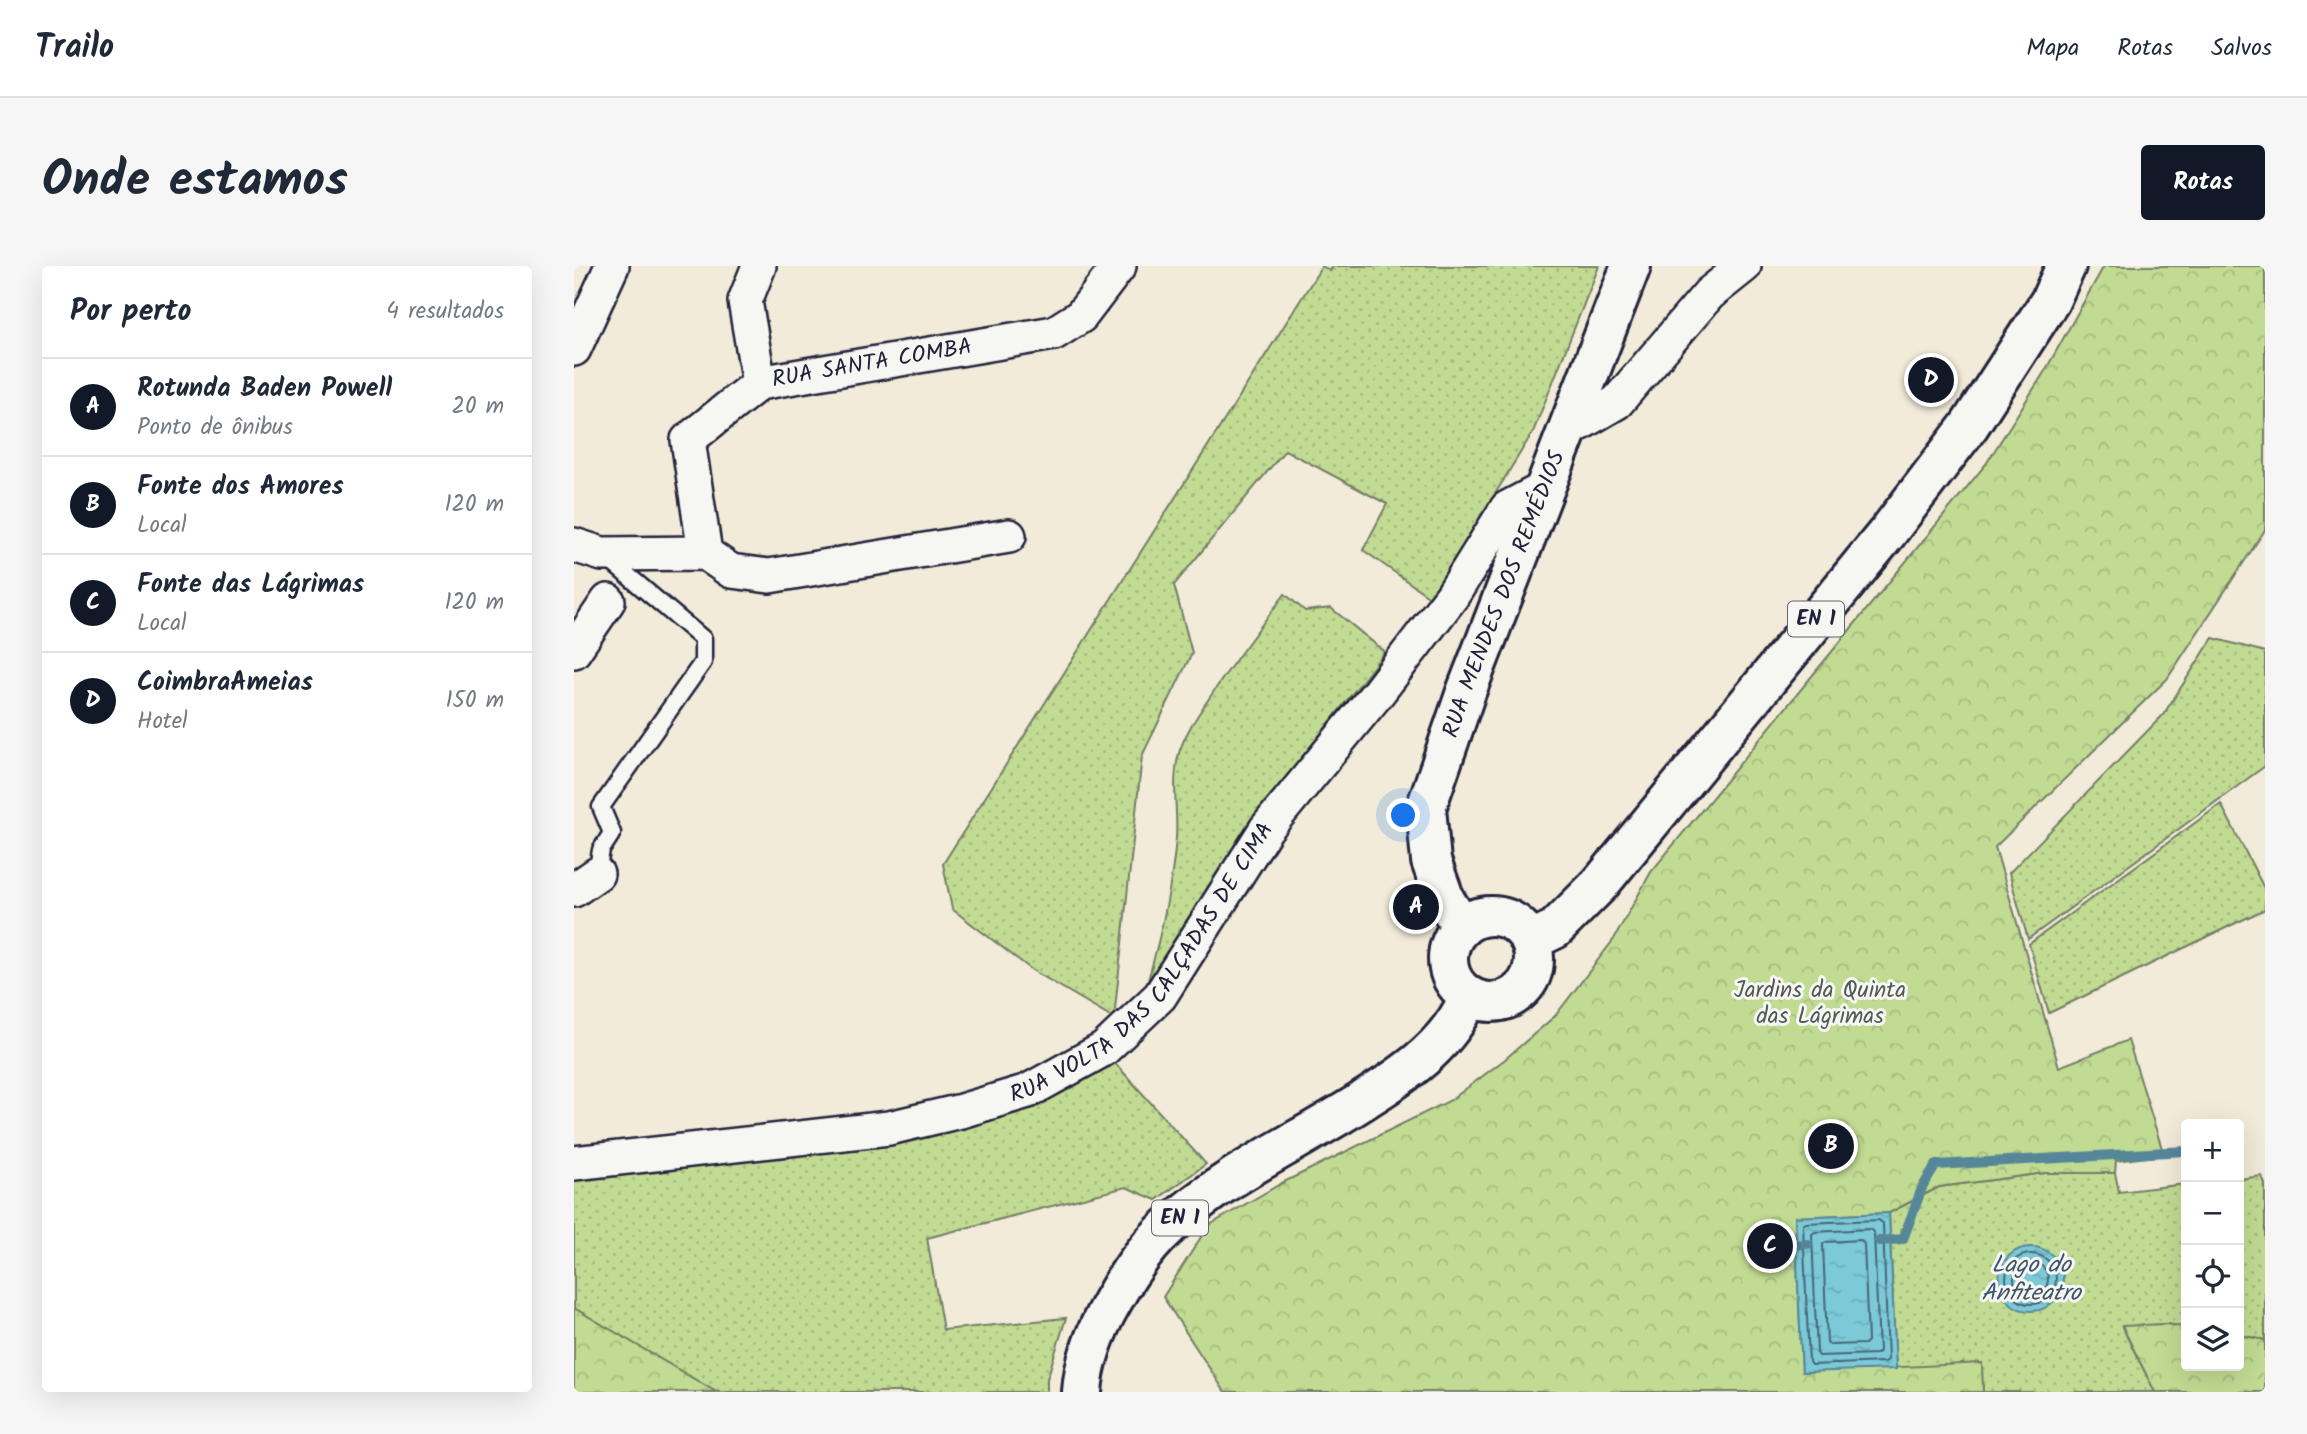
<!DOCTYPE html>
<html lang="pt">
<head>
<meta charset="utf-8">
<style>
	:root { --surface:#fff; --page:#f6f6f7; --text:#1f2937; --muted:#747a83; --line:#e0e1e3; --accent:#111827 }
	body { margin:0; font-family:Kalam,sans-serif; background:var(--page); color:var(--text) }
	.controls { position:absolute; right:21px; bottom:21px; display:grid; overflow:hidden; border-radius:7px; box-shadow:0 7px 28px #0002 }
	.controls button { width:63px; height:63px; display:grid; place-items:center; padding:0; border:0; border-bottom:2px solid var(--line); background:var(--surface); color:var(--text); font:35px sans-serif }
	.you { position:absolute; left:830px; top:550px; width:24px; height:24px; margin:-18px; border:5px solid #fff; border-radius:50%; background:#1a73e8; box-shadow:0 0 0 10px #1a73e833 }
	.badge { display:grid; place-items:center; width:46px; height:46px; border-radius:50%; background:var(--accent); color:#fff; font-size:23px; font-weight:700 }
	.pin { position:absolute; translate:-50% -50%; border:4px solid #fff; box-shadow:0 2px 7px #0006 }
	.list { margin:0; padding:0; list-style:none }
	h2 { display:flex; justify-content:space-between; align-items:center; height:91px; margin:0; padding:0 28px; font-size:30px }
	h2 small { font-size:23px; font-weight:400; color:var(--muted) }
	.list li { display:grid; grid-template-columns:46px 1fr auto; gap:21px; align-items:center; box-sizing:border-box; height:98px; padding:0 28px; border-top:2px solid var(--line) }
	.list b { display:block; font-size:26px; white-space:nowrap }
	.list p { margin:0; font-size:23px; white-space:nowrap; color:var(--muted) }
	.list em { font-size:23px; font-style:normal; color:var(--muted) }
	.icon { flex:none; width:38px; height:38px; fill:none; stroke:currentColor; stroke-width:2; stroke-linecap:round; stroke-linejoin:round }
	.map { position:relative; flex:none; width:1691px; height:1126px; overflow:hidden; border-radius:7px }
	header { display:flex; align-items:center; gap:42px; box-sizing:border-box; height:98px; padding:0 35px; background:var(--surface); border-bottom:2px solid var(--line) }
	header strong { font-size:33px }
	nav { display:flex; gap:38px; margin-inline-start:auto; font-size:24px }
	.intro { display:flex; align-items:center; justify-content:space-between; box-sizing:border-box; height:168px; padding:0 42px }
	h1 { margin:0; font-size:49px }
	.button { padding:18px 32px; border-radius:7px; background:var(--accent); color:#fff; font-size:24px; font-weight:700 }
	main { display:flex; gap:42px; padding:0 42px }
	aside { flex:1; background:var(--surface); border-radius:7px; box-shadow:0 7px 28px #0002 }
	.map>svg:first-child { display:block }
	.grass { fill:url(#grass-dots); stroke:#727e66; stroke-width:2 }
	.forest { fill:url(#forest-crowns); stroke:#727e66; stroke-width:2 }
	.water { fill:url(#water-ripples); stroke:#578799; stroke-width:2 }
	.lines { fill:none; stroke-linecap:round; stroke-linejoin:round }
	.shore { stroke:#466579; stroke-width:2 }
	.stream { stroke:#578799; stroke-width:10 }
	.service-casing { stroke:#22223b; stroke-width:21 }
	.minor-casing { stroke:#22223b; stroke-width:38 }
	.tertiary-casing { stroke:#22223b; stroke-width:44 }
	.primary-casing { stroke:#22223b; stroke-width:44 }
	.service { stroke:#f6f6f2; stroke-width:16 }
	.minor { stroke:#f6f6f2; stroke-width:33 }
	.tertiary { stroke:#f6f6f2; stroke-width:38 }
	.primary { stroke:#f6f6f2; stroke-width:38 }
	.labels { text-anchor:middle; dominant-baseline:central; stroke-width:6; stroke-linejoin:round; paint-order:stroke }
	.shield { fill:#f6f6f2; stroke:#626272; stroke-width:2 }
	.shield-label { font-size:21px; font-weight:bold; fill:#22223b }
	.street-label { font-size:23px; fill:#22223b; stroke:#f6f6f2 }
	.park-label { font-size:23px; fill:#525a55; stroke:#f6f6f2 }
	.water-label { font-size:24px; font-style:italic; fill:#3d546a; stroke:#f6f6f2 }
</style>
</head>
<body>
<header>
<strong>Trailo</strong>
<nav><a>Mapa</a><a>Rotas</a><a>Salvos</a></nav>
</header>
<div class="intro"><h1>Onde estamos</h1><a class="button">Rotas</a></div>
<main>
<aside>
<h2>Por perto<small>4 resultados</small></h2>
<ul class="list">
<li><span class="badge">A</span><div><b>Rotunda Baden Powell</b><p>Ponto de ônibus</p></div><em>20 m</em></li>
<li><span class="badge">B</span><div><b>Fonte dos Amores</b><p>Local</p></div><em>120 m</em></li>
<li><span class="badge">C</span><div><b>Fonte das Lágrimas</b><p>Local</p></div><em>120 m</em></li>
<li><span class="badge">D</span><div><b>CoimbraAmeias</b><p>Hotel</p></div><em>150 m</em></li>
</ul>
</aside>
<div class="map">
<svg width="1691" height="1126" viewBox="0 0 1691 1126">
	<defs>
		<pattern id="grass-dots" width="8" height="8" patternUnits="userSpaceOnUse" patternTransform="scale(1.75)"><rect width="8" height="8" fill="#c1db92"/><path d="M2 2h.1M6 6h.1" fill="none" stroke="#a6bc7f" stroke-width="1.8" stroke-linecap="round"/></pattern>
		<pattern id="forest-crowns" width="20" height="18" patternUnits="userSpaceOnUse" patternTransform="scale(1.75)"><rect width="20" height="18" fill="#c1db92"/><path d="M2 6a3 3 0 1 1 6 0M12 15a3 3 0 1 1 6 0" fill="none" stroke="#a6bc7f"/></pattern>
		<pattern id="water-ripples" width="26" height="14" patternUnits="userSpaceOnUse" patternTransform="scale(1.75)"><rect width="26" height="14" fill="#7bcad7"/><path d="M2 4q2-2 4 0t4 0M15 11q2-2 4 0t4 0" fill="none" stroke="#6aadb9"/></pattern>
	</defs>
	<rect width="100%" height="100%" fill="#f2ebd9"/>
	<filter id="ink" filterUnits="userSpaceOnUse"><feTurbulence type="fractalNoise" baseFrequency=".0143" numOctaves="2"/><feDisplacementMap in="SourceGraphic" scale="14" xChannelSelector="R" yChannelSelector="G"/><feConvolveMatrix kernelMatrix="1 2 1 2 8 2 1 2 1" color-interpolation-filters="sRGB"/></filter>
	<g filter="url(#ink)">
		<path class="grass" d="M 748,0 L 756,5 L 759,0 L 1025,0 L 959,166 L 857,332 L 789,284 L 813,238 L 711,184 L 600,319 L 618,387 L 568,490 L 540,752 L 458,704 L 378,643 L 369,598 Z
			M 711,328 L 731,345 L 757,342 L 811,386 L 681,551 L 653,593 L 576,719 L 573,718 C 587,669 598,622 602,572 C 604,543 597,516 605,487 C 611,467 624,449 636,431 C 659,396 685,362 711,328 Z
			M 1639,372 L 1691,386 L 1691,500 L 1454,673 L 1435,607 L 1589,449 Z
			M 1647,538 L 1691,624 L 1691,643 L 1475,747 L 1455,678 Z
			M 540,796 L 632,898 L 582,934 L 552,921 L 353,972 L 369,1064 L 492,1052 L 473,1113 L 473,1126 L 142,1126 L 0,1042 L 0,914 L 318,878 L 391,861 L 460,840 Z
			M 1471,907 L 1541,907 L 1545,926 L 1612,918 L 1612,1061 L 1592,1058 L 1548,1061 L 1581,1126 L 1409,1126 L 1407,1097 L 1322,1103 L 1315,947 L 1365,921 Z
			M 1688,910 L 1691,918 L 1691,1074 L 1665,1069 L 1665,913 Z"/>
		<path class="forest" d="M 1530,0 L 1691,0 L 1691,264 L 1593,413 L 1421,581 L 1485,801 L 1554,774 L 1590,889 L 1542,895 L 1541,907 L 1471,907 L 1365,921 L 1315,947 L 1221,951 L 1228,1106 L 1408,1097 L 1409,1126 L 651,1126 L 589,1031 L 634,960 L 708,917 L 877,834 L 930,794 L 981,750 L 1040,673 L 1077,606 L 1412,198 L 1471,105 Z
			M 0,1042 L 142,1126 L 0,1126 Z
			M 1592,1058 L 1612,1061 L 1612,1100 L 1665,1100 L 1665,1069 L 1691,1074 L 1691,1126 L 1581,1126 L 1548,1060 Z"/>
		<path class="water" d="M 1315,947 L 1322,1103 L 1228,1106 L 1221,951 Z
			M1425 1013a32 32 0 1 1 64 0a32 32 0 1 1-64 0Z"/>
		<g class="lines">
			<path class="shore" d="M 1305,954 L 1309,958 L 1314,1094 L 1311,1096 L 1237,1099 L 1235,1096 L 1229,959 L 1232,957 Z
				M 1296,963 L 1300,967 L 1305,1085 L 1302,1088 L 1245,1090 L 1243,1087 L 1238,968 L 1241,966 Z
				M 1287,974 L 1290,978 L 1294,1075 L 1291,1078 L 1256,1079 L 1253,1076 L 1249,978 L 1252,976 Z
				M1432 1013a25 25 0 1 1 50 0a25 25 0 1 1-50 0Z
				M1440 1013a17 17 0 1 1 34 0a17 17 0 1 1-34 0Z"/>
			<path class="stream" d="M 1665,870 L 1666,869
				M 1305,975 L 1329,973 L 1348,922 L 1362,899 L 1612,885
				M 1196,980 L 1234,978"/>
			<g class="service-casing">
				<path id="service" d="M 23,608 L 27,584 L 38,567 L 27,541 L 129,396 L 129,373 L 33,292"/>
			</g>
			<g class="minor-casing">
				<g id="minor">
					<path d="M 0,83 L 38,0"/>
					<path d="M 185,117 L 171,35 L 185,0"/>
					<path d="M 995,164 L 1043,136 L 1135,28 L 1170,0"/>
					<path d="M 0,279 L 28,288 L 131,287 L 157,305 L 195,310 L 435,270"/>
					<path id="s1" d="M 131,287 L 114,174 L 185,117 L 480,67 L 507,50 L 545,0"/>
					<path d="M 0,385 L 34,335"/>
					<path d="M 0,624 L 23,608"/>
					<path id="s2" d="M 0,897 L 315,862 L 387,845 L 454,825 L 530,783 L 586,730 L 692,563 L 803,428 L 878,330 L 933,242 L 973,221"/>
				</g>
			</g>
			<g class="tertiary-casing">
				<g id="tertiary">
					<path id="s3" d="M 888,661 L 871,634 L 857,595 L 852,542 L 892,426 L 1057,0"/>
				</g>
			</g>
			<g class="primary-casing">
				<path id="primary" d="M874 693a43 43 0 1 1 86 0a43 43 0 1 1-86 0Z
					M 956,675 L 981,663 L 1026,618 L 1314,266 L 1395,160 L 1476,35 L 1492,0
					M 508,1126 C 510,1094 522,1064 538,1036 C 553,1009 572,981 595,960 C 653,906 730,874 796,830 C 837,804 875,777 895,731"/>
			</g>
			<use href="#service" class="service"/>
			<use href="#minor" class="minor"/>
			<use href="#tertiary" class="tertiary"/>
			<use href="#primary" class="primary"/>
		</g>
	</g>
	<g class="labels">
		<g class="shield">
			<rect x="1214" y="335.5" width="56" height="35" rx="5"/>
			<rect x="578" y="934.5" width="56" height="35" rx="5"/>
		</g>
		<g class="shield-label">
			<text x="1242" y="353">EN 1</text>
			<text x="606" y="952">EN 1</text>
		</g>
		<g class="street-label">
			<text stroke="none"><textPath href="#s1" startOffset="320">RUA SANTA COMBA</textPath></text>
			<text stroke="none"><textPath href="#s3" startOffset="354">RUA MENDES DOS REMÉDIOS</textPath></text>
			<text stroke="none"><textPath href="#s2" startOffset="635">RUA VOLTA DAS CALÇADAS DE CIMA</textPath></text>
		</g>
		<g class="park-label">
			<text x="1246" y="725">Jardins da Quinta<tspan x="1246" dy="26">das Lágrimas</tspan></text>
		</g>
		<g class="water-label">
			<text x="1457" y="999">Lago do<tspan x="1457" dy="28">Anfiteatro</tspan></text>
		</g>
	</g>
</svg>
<div class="controls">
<button>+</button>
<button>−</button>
<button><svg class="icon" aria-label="locate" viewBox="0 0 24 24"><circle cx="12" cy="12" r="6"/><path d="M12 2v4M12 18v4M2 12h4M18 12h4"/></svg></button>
<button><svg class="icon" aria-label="layers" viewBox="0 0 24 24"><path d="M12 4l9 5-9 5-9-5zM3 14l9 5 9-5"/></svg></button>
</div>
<div class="you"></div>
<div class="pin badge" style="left:842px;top:641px">A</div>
<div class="pin badge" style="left:1257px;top:880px">B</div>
<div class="pin badge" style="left:1196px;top:980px">C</div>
<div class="pin badge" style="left:1357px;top:114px">D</div>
</div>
</main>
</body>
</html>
